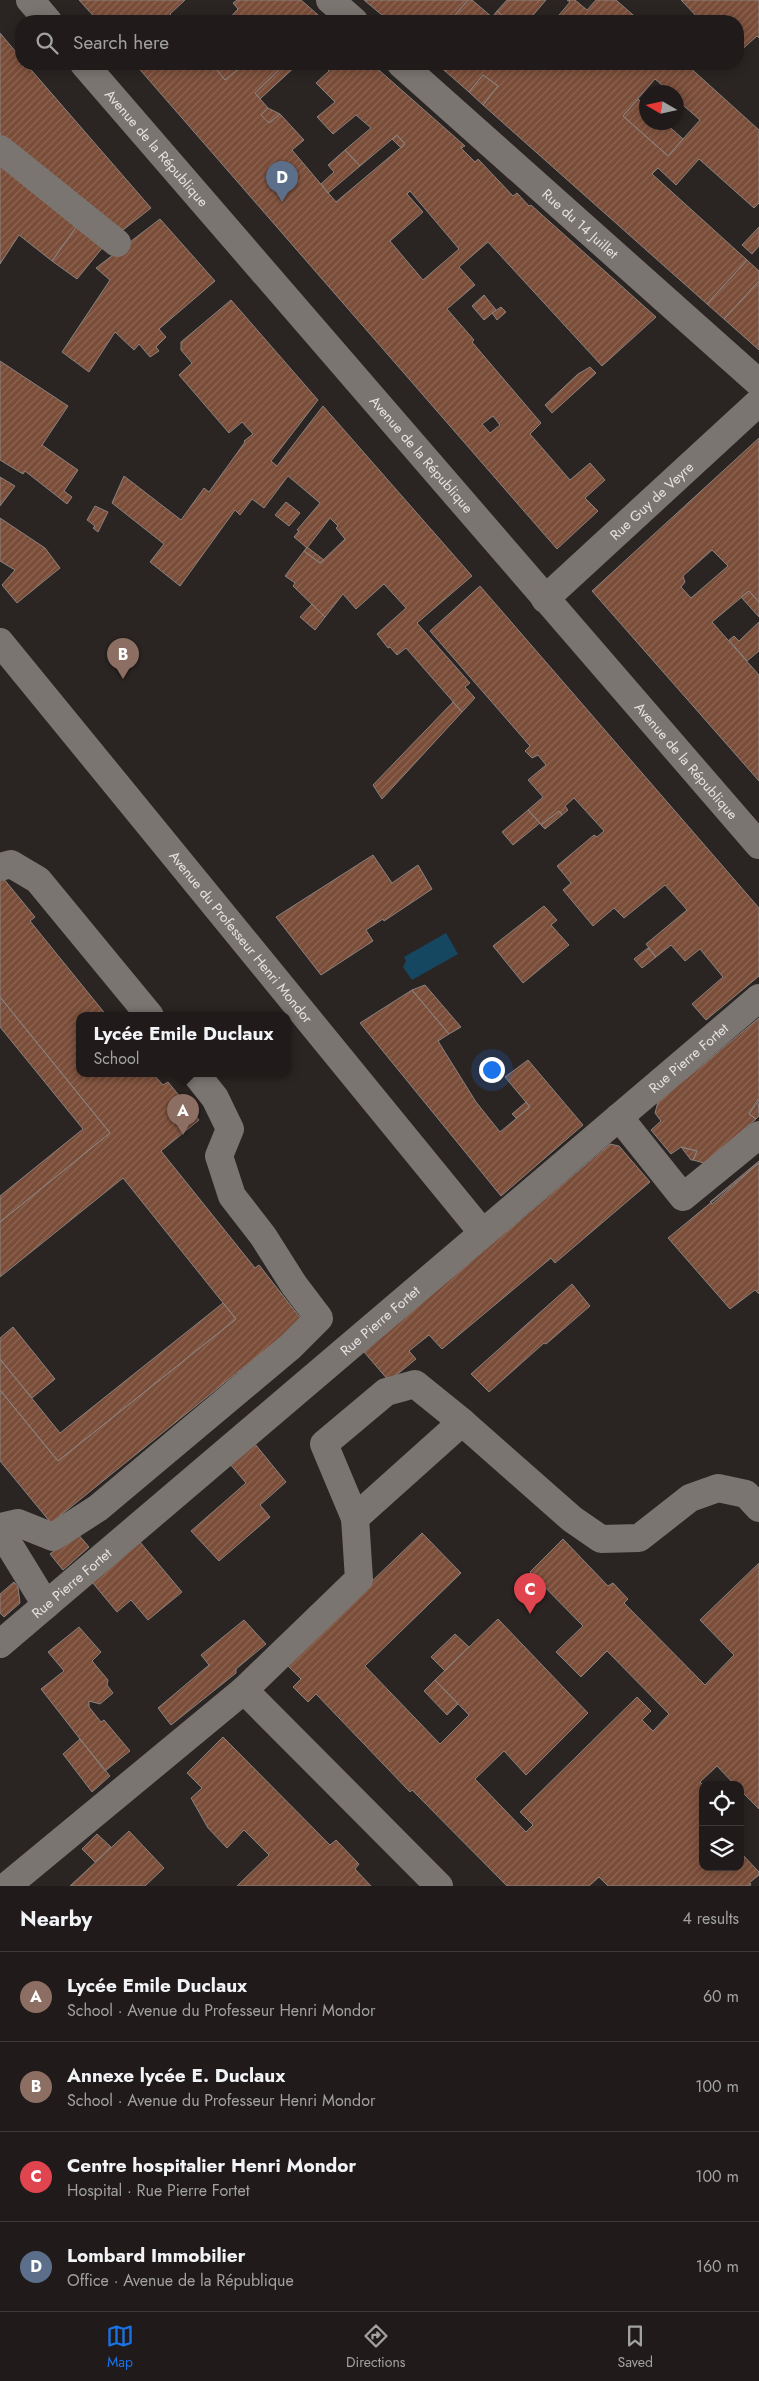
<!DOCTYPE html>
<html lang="en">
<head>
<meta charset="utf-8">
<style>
	:root { --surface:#201b1a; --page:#282423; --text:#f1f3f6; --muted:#a2a1a2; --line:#3d3939; --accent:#1a73e8 }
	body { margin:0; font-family:Jost,sans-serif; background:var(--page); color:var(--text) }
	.controls { position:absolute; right:15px; bottom:15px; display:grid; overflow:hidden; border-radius:10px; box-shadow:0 2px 12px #0003 }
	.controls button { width:45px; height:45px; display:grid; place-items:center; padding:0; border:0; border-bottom:1px solid var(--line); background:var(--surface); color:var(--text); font:25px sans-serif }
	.compass { position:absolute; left:639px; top:85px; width:45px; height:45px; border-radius:50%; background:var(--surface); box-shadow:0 2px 12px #0003; rotate:279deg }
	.you { position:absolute; left:491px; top:1069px; width:18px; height:18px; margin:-12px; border:4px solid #fff; border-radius:50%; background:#1a73e8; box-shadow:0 0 0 8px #1a73e833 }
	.badge { display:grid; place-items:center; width:32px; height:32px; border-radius:50%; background:var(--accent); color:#fff; font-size:16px; font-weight:700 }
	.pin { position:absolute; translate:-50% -41px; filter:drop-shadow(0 1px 2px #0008) }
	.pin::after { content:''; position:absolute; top:26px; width:18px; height:15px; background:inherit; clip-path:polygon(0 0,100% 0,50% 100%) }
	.popup { position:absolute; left:76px; top:1012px; width:215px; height:65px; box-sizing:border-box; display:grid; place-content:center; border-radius:10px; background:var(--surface); filter:drop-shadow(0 1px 4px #0005); font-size:16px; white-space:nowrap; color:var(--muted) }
	.popup b { font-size:19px; color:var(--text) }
	.popup::after { content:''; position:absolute; left:50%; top:100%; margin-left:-10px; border:10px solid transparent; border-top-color:var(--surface) }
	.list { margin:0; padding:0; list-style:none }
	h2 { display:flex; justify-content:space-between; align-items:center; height:65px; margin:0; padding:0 20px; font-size:21px }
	h2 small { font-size:16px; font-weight:400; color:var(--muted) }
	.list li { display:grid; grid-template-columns:32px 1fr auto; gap:15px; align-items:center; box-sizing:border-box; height:90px; padding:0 20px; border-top:1px solid var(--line) }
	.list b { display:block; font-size:19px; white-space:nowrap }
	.list p { margin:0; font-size:16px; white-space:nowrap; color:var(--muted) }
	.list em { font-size:16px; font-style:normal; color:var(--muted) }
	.icon { flex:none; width:28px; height:28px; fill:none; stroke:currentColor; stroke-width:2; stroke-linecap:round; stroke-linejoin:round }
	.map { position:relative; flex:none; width:759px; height:1886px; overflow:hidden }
	.search { position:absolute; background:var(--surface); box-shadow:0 2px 12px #0003; left:15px; right:15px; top:15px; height:55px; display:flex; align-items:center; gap:12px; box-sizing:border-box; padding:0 18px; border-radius:20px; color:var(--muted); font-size:19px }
	.sheet { height:425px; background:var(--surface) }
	nav { display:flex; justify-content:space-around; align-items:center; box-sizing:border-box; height:70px; border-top:1px solid var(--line); background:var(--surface); font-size:14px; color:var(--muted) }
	nav a { display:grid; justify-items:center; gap:2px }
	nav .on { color:var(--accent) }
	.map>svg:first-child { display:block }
	.water { fill:#164761 }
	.building { fill:url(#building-hatch); stroke:#89827f; fill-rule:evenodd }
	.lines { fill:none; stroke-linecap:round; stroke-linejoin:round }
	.minor { stroke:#7b7572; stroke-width:28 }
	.labels { text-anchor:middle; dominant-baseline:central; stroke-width:4; stroke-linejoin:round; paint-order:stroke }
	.street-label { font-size:14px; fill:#e6e2e1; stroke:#2a2422 }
</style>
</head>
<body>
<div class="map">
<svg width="759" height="1886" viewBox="0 0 759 1886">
	<defs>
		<pattern id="building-hatch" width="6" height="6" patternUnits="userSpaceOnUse" patternTransform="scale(1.25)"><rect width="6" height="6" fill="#7a4d39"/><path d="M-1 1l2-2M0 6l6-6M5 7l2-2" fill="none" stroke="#8d6655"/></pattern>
	</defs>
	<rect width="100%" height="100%" fill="#2a2422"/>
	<path class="water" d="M 446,933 L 458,954 L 412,980 L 403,967 L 406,961 L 404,957 Z"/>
	<path class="building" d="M 79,0 L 185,0 L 170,14 L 176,21 L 98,21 Z
		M 237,0 L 301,0 L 325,21 L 274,21 L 269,17 L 264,21 L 227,21 L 238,9 L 233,3 Z
		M 364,0 L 468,0 L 450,21 L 389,21 Z
		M 468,0 L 472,0 L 492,17 L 489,21 L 450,21 Z
		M 507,0 L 546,0 L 528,21 L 509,21 L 497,11 Z
		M 567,0 L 575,0 L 587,10 L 596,0 L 616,0 L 640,21 L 554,21 L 570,2 Z
		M 681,0 L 759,0 L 759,38 L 757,36 L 738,53 L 738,21 L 701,21 Z
		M 497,11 L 509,21 L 489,21 Z
		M 0,33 L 21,58 L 21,64 L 26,64 L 151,208 L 123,230 L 72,195 L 0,141 Z
		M 135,64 L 212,64 L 225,80 L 245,64 L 285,64 L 255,93 L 268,108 L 261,115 L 269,123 L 280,114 L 304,140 L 292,150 L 336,202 L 405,144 L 397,135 L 360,166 L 345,150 L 371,128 L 356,115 L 333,134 L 317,117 L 335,102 L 316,83 L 329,71 L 322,64 L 372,64 L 465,146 L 461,148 L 475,162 L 478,159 L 513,196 L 517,193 L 529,206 L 531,205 L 656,317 L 602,366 L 488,242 L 459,267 L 475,285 L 447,309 L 474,340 L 472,342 L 541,423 L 530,434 L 570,480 L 590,463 L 605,480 L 585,498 L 598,511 L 557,549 ZM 410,191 L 459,249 L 423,280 L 390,241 L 423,212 L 407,194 ZM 493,416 L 500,425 L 490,433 L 482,424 Z
		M 212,64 L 245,64 L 225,80 Z
		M 285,64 L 298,64 L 260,99 L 255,93 Z
		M 436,64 L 451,64 L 445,71 Z
		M 451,64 L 686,64 L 759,130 L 759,203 L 754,208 L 699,159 L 676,185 L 658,168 L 652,174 L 747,260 L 707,304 L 483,105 L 498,86 L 483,75 L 469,92 L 445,71 ZM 655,79 L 670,92 L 676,92 L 676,99 L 700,120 L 668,156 L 623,116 Z
		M 483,75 L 498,86 L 483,105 L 469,92 Z
		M 638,99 L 646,107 L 646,122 L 664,122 L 683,139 L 668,156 L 623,116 Z
		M 268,108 L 280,114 L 269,123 L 261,115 Z
		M 397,135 L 405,144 L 401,148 L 392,139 Z
		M 345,150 L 360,166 L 328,193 L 321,184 L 334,172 L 328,165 Z
		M 0,164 L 77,226 L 52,261 L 19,235 L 0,264 Z
		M 160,219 L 215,281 L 159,329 L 166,337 L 156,347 L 159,351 L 150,357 L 139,344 L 134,350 L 115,332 L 89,372 L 62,352 L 110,280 L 96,268 Z
		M 77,226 L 103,247 L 77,279 L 52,261 Z
		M 759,227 L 759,246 L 752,254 L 742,245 Z
		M 747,260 L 759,271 L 759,281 L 724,319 L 707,304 Z
		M 759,281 L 759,350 L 724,319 Z
		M 484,295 L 496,310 L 484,320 L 472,306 Z
		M 231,300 L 318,400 L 271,461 L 277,466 L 323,406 L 472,576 L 417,623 L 470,683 L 465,687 L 475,698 L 462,712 L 406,648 L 397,655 L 390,647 L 388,648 L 377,634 L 406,608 L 384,584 L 356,609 L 343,594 L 325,617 L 293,586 L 295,583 L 285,576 L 304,551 L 320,563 L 345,539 L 336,528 L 338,526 L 330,518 L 307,548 L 294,537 L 299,531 L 297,530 L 320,503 L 288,476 L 264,508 L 252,499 L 240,515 L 235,510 L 180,586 L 150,562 L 164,544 L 112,503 L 124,476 L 181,520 L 204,488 L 209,492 L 245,442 L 244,441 L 253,434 L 242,422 L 229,433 L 179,375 L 192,363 L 181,350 L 181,342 Z
		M 501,307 L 506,312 L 497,320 L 492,313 Z
		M 0,361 L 68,406 L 42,445 L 78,470 L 64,491 L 72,497 L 67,504 L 25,471 L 23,474 L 0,460 Z
		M 590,367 L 596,373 L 552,413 L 545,405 L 578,374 Z
		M 759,438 L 759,602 L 749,591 L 712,622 L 759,675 L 759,781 L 592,591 ZM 712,550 L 728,566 L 691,598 L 681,587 L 685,582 L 683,576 Z
		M 0,477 L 15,486 L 0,506 Z
		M 286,502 L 300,513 L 289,526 L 275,515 Z
		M 95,506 L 108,512 L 98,532 L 93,528 L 95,526 L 87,520 Z
		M 0,518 L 45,548 L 60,568 L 17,603 L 2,585 L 15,570 L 0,561 Z
		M 307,547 L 324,560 L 320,563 L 304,551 Z
		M 480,586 L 759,908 L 759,976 L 706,1020 L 692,1004 L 723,977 L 700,949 L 685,961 L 671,945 L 656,957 L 646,944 L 687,910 L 665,885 L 624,918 L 614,908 L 593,926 L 563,890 L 571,883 L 557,866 L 594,835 L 597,837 L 604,831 L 574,798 L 565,806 L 568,810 L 562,815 L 559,811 L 541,825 L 540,823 L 528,810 L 543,797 L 528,780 L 546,765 L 538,755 L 532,758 L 525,751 L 530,746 L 430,631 Z
		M 749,591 L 759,602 L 759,617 L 741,597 Z
		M 312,604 L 325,617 L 315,630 L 300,617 Z
		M 759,622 L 759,651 L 747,661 L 729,640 L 734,636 L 739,641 Z
		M 453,702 L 462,712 L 382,799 L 373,785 Z
		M 528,810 L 540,823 L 513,845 L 502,832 Z
		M 559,811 L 562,815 L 545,829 L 541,825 Z
		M 373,855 L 392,883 L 418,865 L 432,889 L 384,921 L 383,919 L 366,930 L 373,941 L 321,975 L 276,917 Z
		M 3,878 L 35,917 L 30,921 L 107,1016 L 79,1016 L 79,1074 L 153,1074 L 163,1085 L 168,1082 L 199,1120 L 161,1151 L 255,1268 L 259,1265 L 302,1320 L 51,1523 L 0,1461 L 0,1390 L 58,1461 L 236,1319 L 123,1178 L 0,1277 L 0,1222 L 110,1133 L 0,997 L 0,880 Z
		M 544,906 L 557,920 L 551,925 L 569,945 L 523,983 L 493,946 Z
		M 648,948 L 656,957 L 642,968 L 634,959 Z
		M 425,985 L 461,1027 L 449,1034 L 412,990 Z
		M 412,990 L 449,1034 L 438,1041 L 476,1102 L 500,1132 L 530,1107 L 505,1077 L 528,1060 L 583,1125 L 501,1196 L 360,1023 Z
		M 0,997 L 110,1133 L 0,1222 L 0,1196 L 83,1129 L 0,1027 Z
		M 759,1018 L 759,1100 L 749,1114 L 756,1119 L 704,1163 L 693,1160 L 697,1151 L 681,1147 L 671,1154 L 651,1130 L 661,1121 L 655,1113 L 658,1102 Z
		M 758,1099 L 759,1116 L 756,1119 L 749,1114 Z
		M 526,1102 L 530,1107 L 516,1118 L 512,1114 Z
		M 610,1144 L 619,1146 L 650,1182 L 555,1263 L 551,1258 L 442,1349 L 429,1335 L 409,1351 L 416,1359 L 389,1381 L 364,1352 Z
		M 681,1147 L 697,1151 L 693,1160 L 691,1160 Z
		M 759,1161 L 759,1163 L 712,1204 L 710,1202 Z
		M 759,1163 L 759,1294 L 755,1290 L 730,1309 L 668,1238 Z
		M 572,1284 L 590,1306 L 546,1344 L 544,1343 L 489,1392 L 471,1374 Z
		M 223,1303 L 236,1319 L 58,1461 L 0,1390 L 0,1359 L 60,1433 Z
		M 13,1327 L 55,1379 L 32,1398 L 0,1359 L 0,1338 Z
		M 255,1444 L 286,1482 L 260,1505 L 270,1517 L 219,1561 L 191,1531 L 246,1483 L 230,1464 Z
		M 77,1533 L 89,1547 L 63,1570 L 50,1554 Z
		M 422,1533 L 461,1573 L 365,1666 L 440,1744 L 469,1715 L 435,1680 L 498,1619 L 588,1713 L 526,1775 L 504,1751 L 475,1779 L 526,1832 L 533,1825 L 520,1812 L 637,1697 L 651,1711 L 642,1720 L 653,1731 L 669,1714 L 607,1651 L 581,1677 L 556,1652 L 583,1626 L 530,1572 L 563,1539 L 608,1586 L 613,1583 L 628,1599 L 624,1603 L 705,1685 L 734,1655 L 700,1620 L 759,1563 L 759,1809 L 740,1790 L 740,1785 L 735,1785 L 717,1766 L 700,1782 L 703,1785 L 703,1867 L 740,1867 L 740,1852 L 759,1872 L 759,1875 L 749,1883 L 751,1884 L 750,1886 L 608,1886 L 599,1877 L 589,1886 L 507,1886 L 412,1790 L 410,1792 L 316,1694 L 308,1702 L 293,1687 L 301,1679 L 286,1664 Z
		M 140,1542 L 182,1592 L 148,1620 L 131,1600 L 117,1612 L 92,1582 Z
		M 14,1582 L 18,1587 L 20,1603 L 4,1617 L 0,1613 L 0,1594 Z
		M 244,1620 L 266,1644 L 236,1669 L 236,1673 L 171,1725 L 158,1708 L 209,1665 L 201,1655 Z
		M 79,1627 L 101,1652 L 92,1661 L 108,1680 L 107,1685 L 113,1693 L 100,1704 L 89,1701 L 89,1707 L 101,1722 L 104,1720 L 130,1751 L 105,1771 L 41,1689 L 64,1671 L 48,1652 Z
		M 455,1634 L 469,1647 L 445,1671 L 431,1657 Z
		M 435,1680 L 458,1704 L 447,1715 L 424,1691 Z
		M 223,1737 L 330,1845 L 336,1840 L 359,1864 L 355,1869 L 371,1886 L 237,1886 L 269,1855 L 244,1830 L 227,1848 L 208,1828 L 191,1798 L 202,1788 L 187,1773 Z
		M 80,1739 L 110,1776 L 92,1792 L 63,1754 Z
		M 129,1831 L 164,1868 L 145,1886 L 70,1886 Z
		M 97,1834 L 111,1847 L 95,1862 L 82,1849 Z"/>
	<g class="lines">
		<g class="minor">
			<path d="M 30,0 L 48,21"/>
			<path d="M 330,0 L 354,21"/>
			<path id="s1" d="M 84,64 L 759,845"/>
			<path id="s2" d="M 401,64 L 759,383"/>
			<path d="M 0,149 L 117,243"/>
			<path id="s3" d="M 545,599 L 759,402"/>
			<path id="s4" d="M 0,642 L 482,1232"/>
			<path d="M 0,867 L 11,864 L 38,880 L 150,1016"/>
			<path d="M 619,1117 L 683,1197 L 759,1135"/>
			<path d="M 355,1518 L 462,1422"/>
			<path d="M 0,1527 L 18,1523 L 53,1537 L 98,1508 L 290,1347 L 319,1318 L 294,1285 L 263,1236 L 232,1196 L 219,1156 L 230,1129 L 215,1098 L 196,1074"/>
			<path d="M 0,1530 L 46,1605"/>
			<path id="s5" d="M 0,1644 L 759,998"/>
			<path d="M 244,1690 L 359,1579 L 355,1518 L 324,1444 L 386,1392 L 415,1384 L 462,1422 L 572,1519 L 601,1539 L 639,1538 L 690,1498 L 718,1488 L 746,1494 L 759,1508"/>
			<path d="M 7,1886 L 244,1690 L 439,1886"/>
		</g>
	</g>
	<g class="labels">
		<g class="street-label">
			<text stroke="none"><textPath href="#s1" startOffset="111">Avenue de la République</textPath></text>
			<text stroke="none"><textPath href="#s2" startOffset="240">Rue du 14 Juillet</textPath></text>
			<text stroke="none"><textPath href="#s1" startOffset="516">Avenue de la République</textPath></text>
			<text stroke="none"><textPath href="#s3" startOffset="145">Rue Guy de Veyre</textPath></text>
			<text stroke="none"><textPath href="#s1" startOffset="921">Avenue de la République</textPath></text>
			<text stroke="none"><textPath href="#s4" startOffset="381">Avenue du Professeur Henri Mondor</textPath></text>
			<text stroke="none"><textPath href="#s5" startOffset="904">Rue Pierre Fortet</textPath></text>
			<text stroke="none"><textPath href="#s5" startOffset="499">Rue Pierre Fortet</textPath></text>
			<text stroke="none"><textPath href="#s5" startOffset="94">Rue Pierre Fortet</textPath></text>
		</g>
	</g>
</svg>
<div class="controls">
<button><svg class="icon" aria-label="locate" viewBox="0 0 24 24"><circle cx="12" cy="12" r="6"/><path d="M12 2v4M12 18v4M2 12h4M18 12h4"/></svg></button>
<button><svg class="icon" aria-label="layers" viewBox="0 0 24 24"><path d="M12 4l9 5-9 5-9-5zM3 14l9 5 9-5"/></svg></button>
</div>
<svg class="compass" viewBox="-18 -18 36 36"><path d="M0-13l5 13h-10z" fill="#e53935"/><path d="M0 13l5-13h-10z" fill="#a2a1a2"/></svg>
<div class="you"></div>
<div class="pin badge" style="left:183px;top:1135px;background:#8d6e63">A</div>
<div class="popup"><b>Lycée Emile Duclaux</b>School</div>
<div class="pin badge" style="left:123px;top:679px;background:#8d6e63">B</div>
<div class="pin badge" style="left:530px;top:1614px;background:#e0444e">C</div>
<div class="pin badge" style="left:282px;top:202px;background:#5c6f8a">D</div>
<div class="search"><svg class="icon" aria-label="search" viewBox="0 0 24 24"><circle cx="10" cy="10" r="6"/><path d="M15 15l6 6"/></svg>Search here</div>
</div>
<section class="sheet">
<h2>Nearby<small>4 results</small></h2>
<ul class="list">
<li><span class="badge" style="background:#8d6e63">A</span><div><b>Lycée Emile Duclaux</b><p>School · Avenue du Professeur Henri Mondor</p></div><em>60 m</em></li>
<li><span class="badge" style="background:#8d6e63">B</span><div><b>Annexe lycée E. Duclaux</b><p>School · Avenue du Professeur Henri Mondor</p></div><em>100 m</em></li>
<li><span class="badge" style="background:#e0444e">C</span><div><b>Centre hospitalier Henri Mondor</b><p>Hospital · Rue Pierre Fortet</p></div><em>100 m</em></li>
<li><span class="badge" style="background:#5c6f8a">D</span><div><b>Lombard Immobilier</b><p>Office · Avenue de la République</p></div><em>160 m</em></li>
</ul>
</section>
<nav>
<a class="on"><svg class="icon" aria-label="map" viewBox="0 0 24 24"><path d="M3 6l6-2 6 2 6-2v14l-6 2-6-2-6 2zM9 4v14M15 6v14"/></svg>Map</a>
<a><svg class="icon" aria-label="directions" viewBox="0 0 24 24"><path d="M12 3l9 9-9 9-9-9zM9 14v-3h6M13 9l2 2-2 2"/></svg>Directions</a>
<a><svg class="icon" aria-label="saved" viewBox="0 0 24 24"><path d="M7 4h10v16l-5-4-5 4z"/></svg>Saved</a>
</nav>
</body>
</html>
